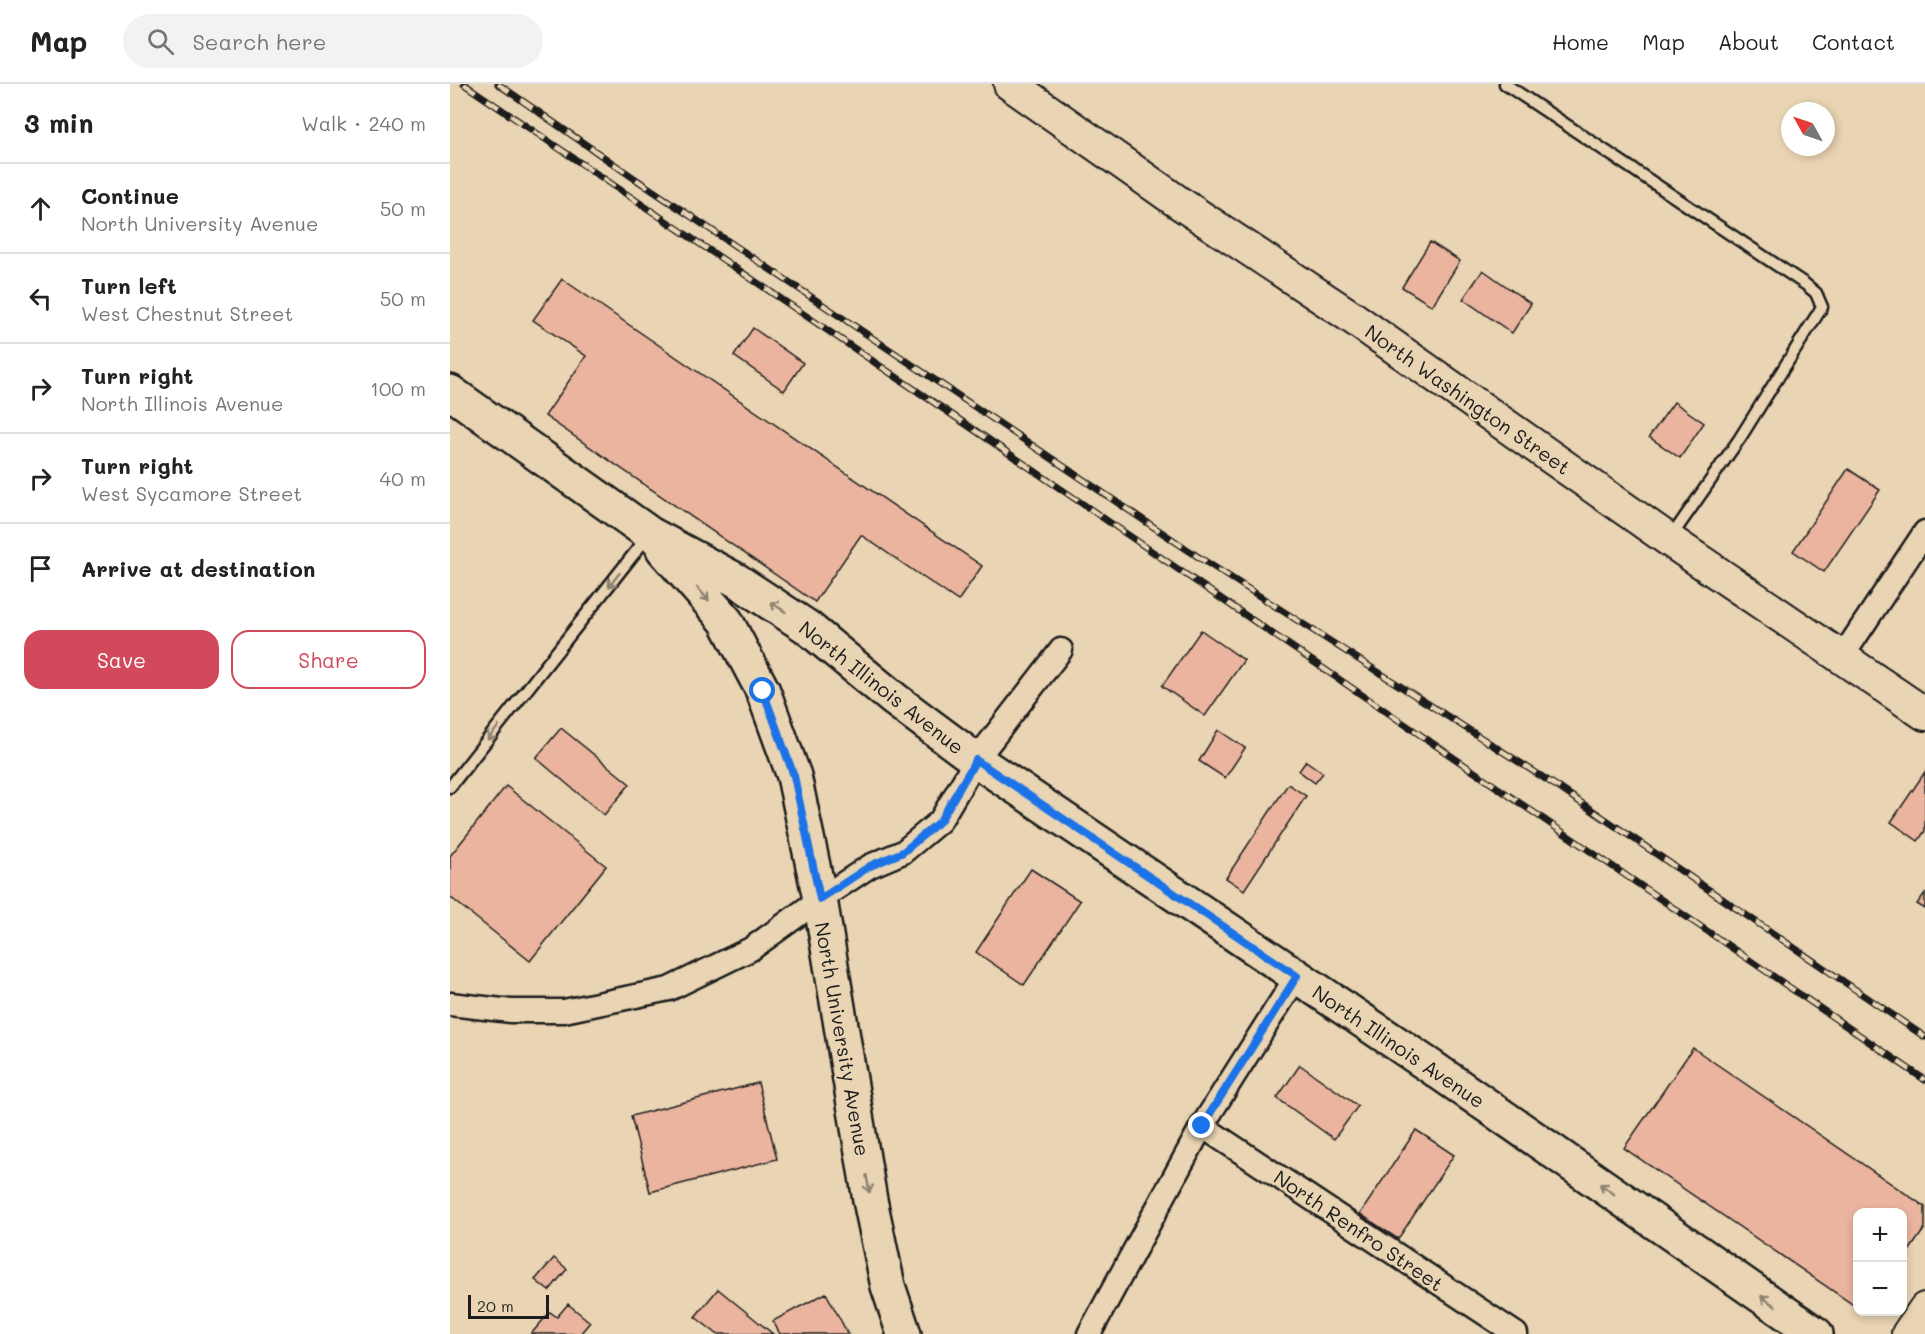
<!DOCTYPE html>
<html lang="en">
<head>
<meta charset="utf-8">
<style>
	:root { --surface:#fff; --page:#f2f2f2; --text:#222; --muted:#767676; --line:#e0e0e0; --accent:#d1495b }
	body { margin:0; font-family:Mali,sans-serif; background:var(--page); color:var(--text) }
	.controls { position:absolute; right:18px; bottom:18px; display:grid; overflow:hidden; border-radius:12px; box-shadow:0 3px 9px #0003 }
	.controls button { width:54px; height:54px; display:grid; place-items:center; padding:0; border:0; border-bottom:2px solid var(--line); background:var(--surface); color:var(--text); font:30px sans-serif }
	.compass { position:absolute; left:1331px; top:18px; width:54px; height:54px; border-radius:50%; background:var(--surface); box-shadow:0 3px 9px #0003; rotate:310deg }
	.scale { position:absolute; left:18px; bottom:15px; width:81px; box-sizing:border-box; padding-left:6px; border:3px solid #1c1c1c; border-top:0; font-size:16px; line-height:21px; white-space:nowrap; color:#1c1c1c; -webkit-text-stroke:4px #e9d4b3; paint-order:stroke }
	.stop { position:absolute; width:18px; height:18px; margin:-14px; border:4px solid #1a73e8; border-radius:50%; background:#fff }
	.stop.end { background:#1a73e8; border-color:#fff; box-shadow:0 2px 6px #0008 }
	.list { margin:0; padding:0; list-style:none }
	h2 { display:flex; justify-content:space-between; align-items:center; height:78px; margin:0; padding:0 24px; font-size:26px }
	h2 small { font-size:20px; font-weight:400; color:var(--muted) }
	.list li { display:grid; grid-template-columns:39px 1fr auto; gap:18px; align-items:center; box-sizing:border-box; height:90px; padding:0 24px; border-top:2px solid var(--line) }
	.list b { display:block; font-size:22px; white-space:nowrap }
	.list p { margin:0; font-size:20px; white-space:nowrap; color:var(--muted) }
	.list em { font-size:20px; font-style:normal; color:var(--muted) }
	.actions { display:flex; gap:12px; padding:18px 24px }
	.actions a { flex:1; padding:14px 0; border:2px solid var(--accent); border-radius:18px; text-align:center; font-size:21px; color:var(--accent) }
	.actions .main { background:var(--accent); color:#fff }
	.icon { flex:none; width:33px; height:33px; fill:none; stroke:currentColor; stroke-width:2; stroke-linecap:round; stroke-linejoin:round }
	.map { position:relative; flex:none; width:1475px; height:1250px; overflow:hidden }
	header { display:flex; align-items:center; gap:36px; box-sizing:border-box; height:84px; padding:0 30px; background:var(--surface); border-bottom:2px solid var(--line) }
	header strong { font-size:28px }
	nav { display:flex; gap:33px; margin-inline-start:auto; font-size:21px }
	.search { width:420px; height:54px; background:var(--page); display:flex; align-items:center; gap:15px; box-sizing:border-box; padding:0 21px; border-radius:33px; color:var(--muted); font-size:22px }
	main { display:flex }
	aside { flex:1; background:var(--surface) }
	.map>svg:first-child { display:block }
	.building { fill:#eab49e; stroke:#1c1c1c; stroke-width:1.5 }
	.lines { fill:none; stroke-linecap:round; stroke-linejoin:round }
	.lane-casing { stroke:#1c1c1c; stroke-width:15 }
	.street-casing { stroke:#1c1c1c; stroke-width:27 }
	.secondary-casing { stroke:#1c1c1c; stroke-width:36 }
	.primary-casing { stroke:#1c1c1c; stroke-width:38 }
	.lane { stroke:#e9d4b3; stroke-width:10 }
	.street { stroke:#e9d4b3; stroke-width:22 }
	.secondary { stroke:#e9d4b3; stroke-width:32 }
	.primary { stroke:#e9d4b3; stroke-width:33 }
	.rail-casing { stroke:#1c1c1c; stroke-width:7 }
	.rail { stroke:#e9d4b3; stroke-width:4.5; stroke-dasharray:14; stroke-linecap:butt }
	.oneway { stroke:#8d816f }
	.route { stroke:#1a73e8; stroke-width:8 }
	.labels { text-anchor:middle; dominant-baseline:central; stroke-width:4.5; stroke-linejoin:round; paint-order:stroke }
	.street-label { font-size:20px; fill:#1c1c1c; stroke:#e9d4b3 }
</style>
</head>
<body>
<header>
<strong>Map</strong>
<div class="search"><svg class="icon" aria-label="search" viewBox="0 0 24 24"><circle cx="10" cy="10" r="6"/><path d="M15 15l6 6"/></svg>Search here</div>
<nav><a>Home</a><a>Map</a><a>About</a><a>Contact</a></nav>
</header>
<main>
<aside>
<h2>3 min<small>Walk · 240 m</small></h2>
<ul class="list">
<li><svg class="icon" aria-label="ahead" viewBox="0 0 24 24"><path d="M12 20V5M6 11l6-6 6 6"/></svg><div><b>Continue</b><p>North University Avenue</p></div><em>50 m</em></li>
<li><svg class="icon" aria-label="left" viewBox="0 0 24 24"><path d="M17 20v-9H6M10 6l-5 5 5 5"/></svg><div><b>Turn left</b><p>West Chestnut Street</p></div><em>50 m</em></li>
<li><svg class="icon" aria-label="right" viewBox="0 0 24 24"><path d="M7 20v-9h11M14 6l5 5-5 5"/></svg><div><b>Turn right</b><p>North Illinois Avenue</p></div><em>100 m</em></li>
<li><svg class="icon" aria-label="right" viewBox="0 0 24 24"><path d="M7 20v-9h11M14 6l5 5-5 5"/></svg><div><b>Turn right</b><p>West Sycamore Street</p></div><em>40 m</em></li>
<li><svg class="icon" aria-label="arrive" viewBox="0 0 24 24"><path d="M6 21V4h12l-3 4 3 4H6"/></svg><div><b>Arrive at destination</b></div></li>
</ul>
<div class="actions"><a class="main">Save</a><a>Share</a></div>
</aside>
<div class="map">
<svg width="1475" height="1250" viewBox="0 0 1475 1250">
	<rect width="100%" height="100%" fill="#e9d4b3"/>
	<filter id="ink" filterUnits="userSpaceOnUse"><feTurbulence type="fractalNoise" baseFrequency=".0167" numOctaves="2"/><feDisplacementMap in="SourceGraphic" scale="12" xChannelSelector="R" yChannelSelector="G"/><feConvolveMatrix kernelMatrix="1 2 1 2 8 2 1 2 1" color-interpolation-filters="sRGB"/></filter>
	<g filter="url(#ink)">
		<path class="building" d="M 980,158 L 1010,177 L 982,222 L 952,203 Z
			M 1033,186 L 1081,220 L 1062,249 L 1013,215 Z
			M 112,195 L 532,482 L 508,517 L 411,451 L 365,518 L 95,332 L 136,272 L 83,236 Z
			M 303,244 L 353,279 L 334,307 L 284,272 Z
			M 1224,318 L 1254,339 L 1230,374 L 1199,353 Z
			M 1398,385 L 1430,406 L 1374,488 L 1343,467 Z
			M 751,546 L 794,576 L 755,632 L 712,602 Z
			M 111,644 L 180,700 L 154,731 L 86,674 Z
			M 768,646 L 795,664 L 775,694 L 749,677 Z
			M 856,677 L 873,689 L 865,699 L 849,687 Z
			M 1475,688 L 1475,747 L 1468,757 L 1441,738 Z
			M 838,700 L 856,712 L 794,806 L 776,794 Z
			M 56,702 L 156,782 L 80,877 L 0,813 L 0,772 Z
			M 581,785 L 630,817 L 574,901 L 526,868 Z
			M 1475,809 L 1475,825 L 1467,820 Z
			M 1243,964 L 1475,1123 L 1475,1144 L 1452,1177 L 1452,1128 L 1408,1128 L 1408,1224 L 1174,1064 Z
			M 850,981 L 908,1022 L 884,1055 L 827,1014 Z
			M 308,999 L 327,1075 L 200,1108 L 181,1032 Z
			M 966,1046 L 1004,1071 L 948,1155 L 910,1130 Z
			M 104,1174 L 117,1185 L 99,1207 L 85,1196 Z
			M 268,1205 L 323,1250 L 267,1250 L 245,1233 Z
			M 376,1209 L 398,1250 L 330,1250 L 323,1237 Z
			M 118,1220 L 140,1238 L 130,1250 L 81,1250 L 100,1228 L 107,1233 Z"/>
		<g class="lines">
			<g class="lane-casing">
				<path id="lane" d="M 1055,0 L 1355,200 L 1366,209 L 1372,223 L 1290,354 L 1221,453
					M 0,703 L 198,452"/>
			</g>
			<g class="street-casing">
				<path id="street" d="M 1392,573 L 1475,448
					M 0,920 L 61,927 L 114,927 L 219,905 L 301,865 L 370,815 L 420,782 L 453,768 L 490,737 L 526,676 L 611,566
					M 752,1042 L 1066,1250
					M 639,1250 L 752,1042 L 847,892"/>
			</g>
			<g class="secondary-casing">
				<path id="secondary" d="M 560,0 L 728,118 L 903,234 L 1219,456 L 1475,630
					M 1458,1250 L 1475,1225"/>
			</g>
			<g class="primary-casing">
				<path id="primary" d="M 0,308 L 200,450 L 286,496 L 357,543 L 444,615 L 526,676 L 980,982 L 1366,1250
					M 213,465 L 276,537 L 313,607 L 344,692 L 370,815 L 420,1116 L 438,1202 L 454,1250"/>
			</g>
			<use href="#lane" class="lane"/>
			<use href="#street" class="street"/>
			<use href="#secondary" class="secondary"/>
			<use href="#primary" class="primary"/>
			<g class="rail-casing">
				<path id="rail" d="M 14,0 L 526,347 L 1475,996
					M 48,0 L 181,92 L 750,474 L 1108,703 L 1475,953"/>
			</g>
			<use href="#rail" class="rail"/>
		</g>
		<defs><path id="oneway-shaft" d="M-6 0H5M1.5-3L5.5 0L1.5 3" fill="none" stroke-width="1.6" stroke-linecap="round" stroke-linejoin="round" transform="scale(1.5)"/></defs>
		<g class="oneway">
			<use href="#oneway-shaft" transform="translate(164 496) rotate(128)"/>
			<use href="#oneway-shaft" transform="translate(253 510) rotate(49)"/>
			<use href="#oneway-shaft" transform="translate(328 523) rotate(-146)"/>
			<use href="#oneway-shaft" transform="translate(43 649) rotate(129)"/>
			<use href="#oneway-shaft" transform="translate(418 1100) rotate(80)"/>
			<use href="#oneway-shaft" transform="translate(1157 1105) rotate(-145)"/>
			<use href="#oneway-shaft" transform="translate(1318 1217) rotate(-145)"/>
		</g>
	</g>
	<g class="lines" filter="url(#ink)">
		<path class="route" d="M 313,607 L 344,692 L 370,815 L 420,782 L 453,768 L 490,737 L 526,676 L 847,892 L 752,1042"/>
	</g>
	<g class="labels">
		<g class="street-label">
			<text transform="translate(1018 315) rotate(35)">North Washington Street</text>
			<text transform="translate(432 603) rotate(38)">North Illinois Avenue</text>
			<text transform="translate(393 955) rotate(80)">North University Avenue</text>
			<text transform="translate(949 962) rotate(34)">North Illinois Avenue</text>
			<text transform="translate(909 1146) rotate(34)">North Renfro Street</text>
		</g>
	</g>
</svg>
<div class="controls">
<button>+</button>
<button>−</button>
</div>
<svg class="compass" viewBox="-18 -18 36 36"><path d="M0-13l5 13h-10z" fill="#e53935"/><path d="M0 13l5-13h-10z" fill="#767676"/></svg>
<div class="scale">20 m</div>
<div class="stop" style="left:313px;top:607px"></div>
<div class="stop end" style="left:752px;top:1042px"></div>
</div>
</main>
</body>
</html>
